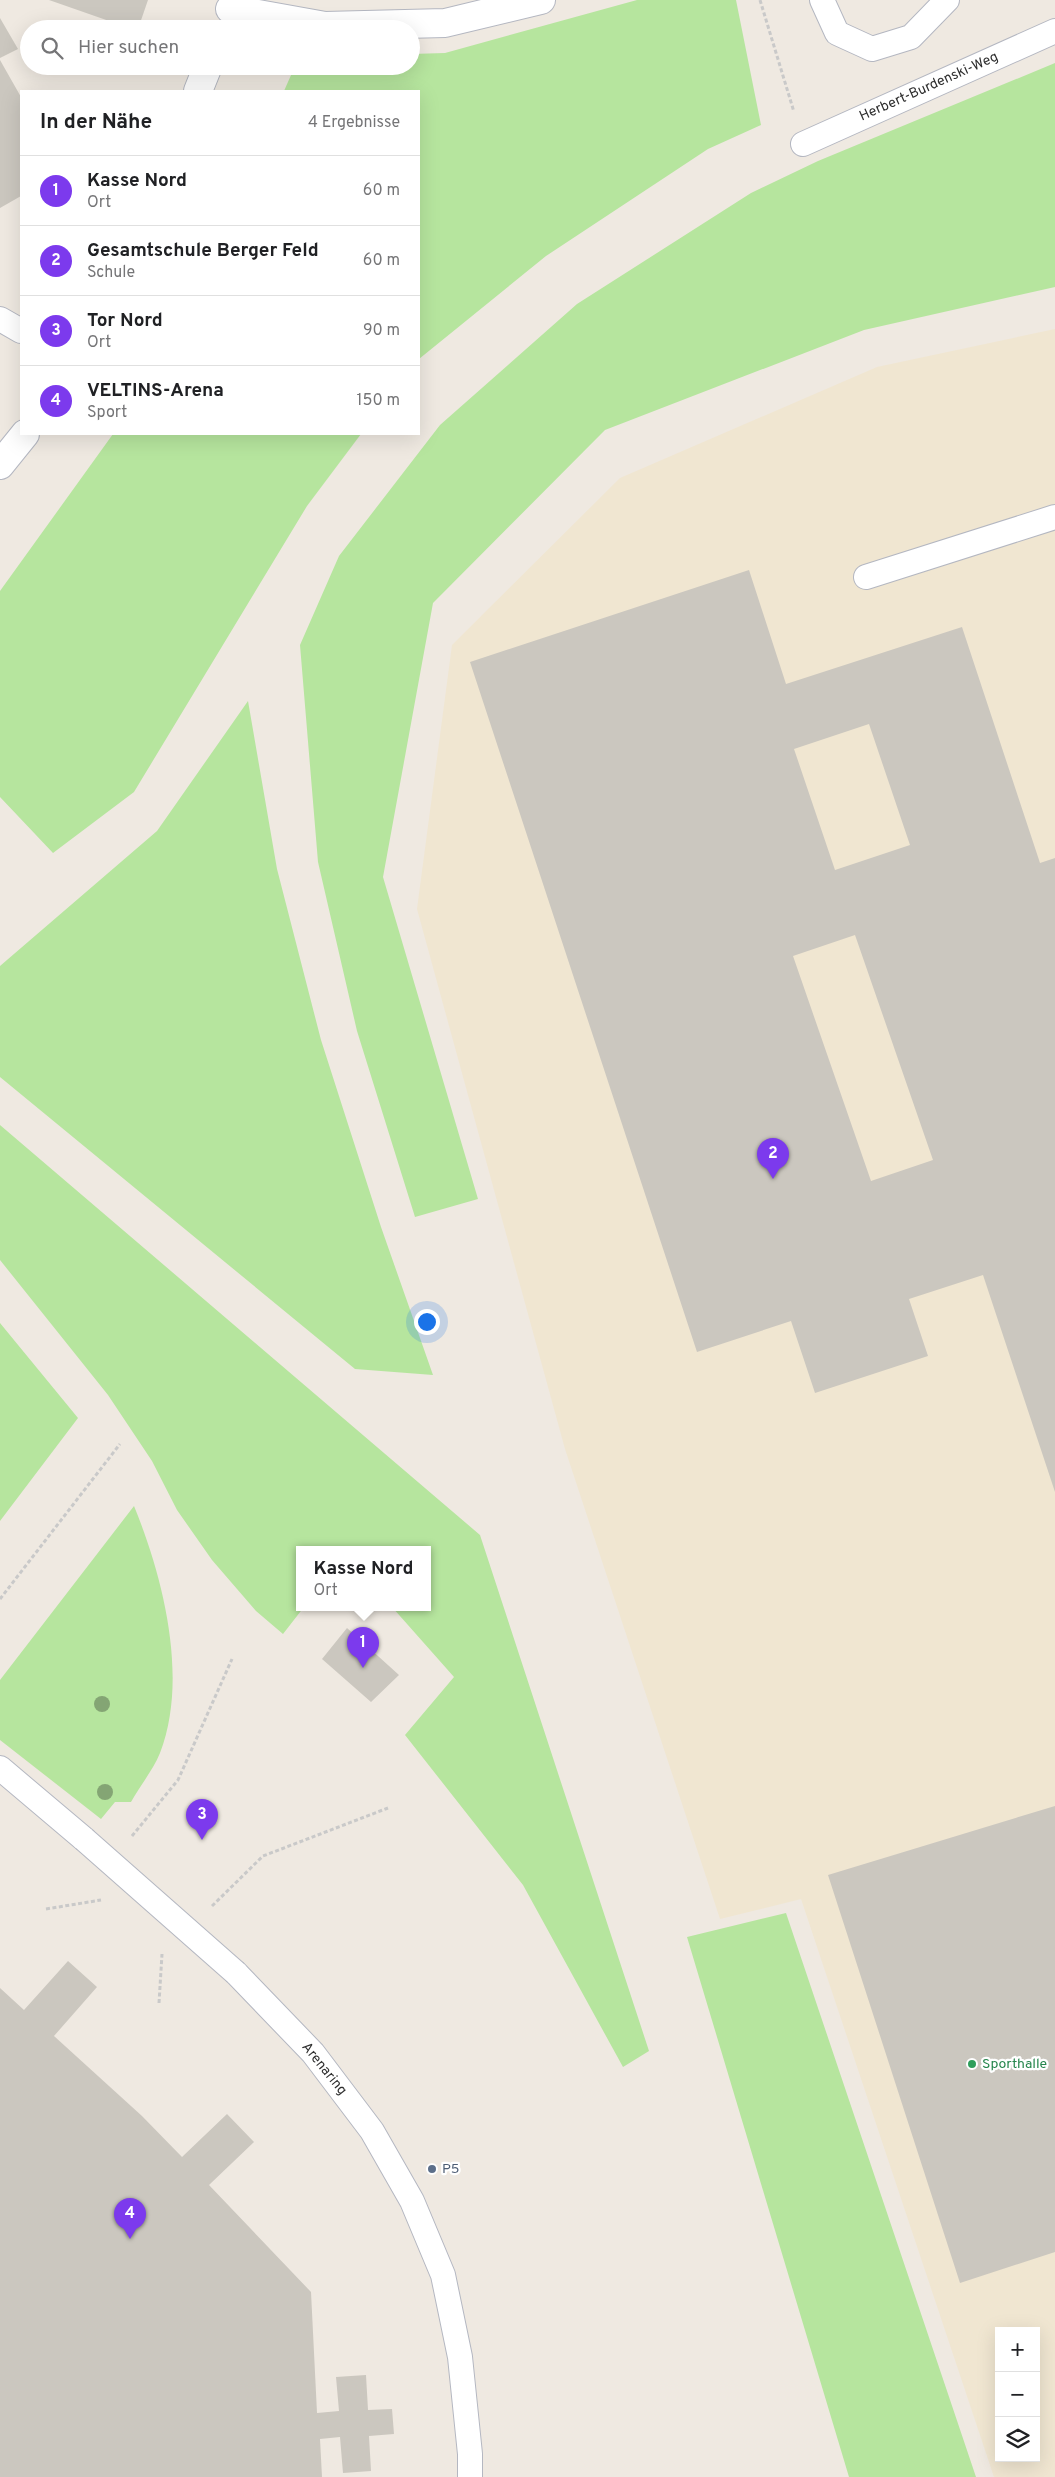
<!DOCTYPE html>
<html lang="de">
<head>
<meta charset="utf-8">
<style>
	:root { --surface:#fff; --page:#f2f2f2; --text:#202124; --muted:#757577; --line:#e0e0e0; --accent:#7c3aed }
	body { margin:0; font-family:Overpass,sans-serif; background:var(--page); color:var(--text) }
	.controls { position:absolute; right:15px; bottom:15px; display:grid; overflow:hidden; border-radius:0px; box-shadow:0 5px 20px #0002 }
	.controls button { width:45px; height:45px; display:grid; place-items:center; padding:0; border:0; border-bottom:1px solid var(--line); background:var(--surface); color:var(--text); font:25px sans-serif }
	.you { position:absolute; left:426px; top:1321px; width:18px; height:18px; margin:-12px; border:4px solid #fff; border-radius:50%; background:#1a73e8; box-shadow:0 0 0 8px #1a73e833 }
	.badge { display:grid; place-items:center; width:32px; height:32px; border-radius:50%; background:var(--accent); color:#fff; font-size:16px; font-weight:700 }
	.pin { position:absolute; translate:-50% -41px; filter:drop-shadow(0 1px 2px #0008) }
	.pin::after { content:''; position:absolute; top:26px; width:18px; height:15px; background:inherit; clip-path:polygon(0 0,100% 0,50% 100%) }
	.popup { position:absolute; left:296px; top:1546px; width:135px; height:65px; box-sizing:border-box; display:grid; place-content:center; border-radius:0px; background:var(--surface); filter:drop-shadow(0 1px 4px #0005); font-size:16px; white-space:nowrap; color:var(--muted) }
	.popup b { font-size:19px; color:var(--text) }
	.popup::after { content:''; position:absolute; left:50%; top:100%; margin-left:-10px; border:10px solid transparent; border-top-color:var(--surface) }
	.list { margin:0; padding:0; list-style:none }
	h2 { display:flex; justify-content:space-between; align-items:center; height:65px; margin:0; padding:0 20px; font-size:21px }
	h2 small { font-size:16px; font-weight:400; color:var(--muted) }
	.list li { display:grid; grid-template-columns:32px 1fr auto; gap:15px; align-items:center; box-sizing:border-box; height:70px; padding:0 20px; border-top:1px solid var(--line) }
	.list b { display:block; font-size:19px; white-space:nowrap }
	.list p { margin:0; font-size:16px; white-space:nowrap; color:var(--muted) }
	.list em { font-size:16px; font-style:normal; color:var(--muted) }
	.icon { flex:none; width:28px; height:28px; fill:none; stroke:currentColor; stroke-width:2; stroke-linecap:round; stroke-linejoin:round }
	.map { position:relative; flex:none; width:1055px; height:2477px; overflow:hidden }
	.search { position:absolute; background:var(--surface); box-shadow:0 5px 20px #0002; left:20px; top:20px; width:400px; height:55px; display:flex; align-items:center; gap:12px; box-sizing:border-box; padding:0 18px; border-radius:28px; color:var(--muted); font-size:19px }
	.panel { position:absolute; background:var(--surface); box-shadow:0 5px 20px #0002; left:20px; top:90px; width:400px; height:345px; border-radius:0px }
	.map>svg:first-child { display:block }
	.education { fill:#f0e6d1; fill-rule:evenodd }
	.green { fill:#b6e59e }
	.building { fill:#cbc7bf; fill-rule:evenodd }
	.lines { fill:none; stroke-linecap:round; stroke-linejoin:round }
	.service-casing { stroke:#b4b7c1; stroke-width:26 }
	.minor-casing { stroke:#b4b7c1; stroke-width:30 }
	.path { stroke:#c9c9c9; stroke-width:3; stroke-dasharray:4 2.5; stroke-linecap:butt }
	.service { stroke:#fff; stroke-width:24 }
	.minor { stroke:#fff; stroke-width:28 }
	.service-bridge-casing { stroke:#b4b7c1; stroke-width:26; stroke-linecap:butt }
	.service-bridge { stroke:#fff; stroke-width:24 }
	.tree { fill:#84a574 }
	.leisure-dot { fill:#2e9e5b; stroke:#fff; stroke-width:2 }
	.service-dot { fill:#5c6f8a; stroke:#fff; stroke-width:2 }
	.labels { text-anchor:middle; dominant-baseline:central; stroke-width:4.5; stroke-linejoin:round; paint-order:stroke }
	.street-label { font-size:14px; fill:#2e2e2e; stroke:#fff }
	.leisure-label { font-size:14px; fill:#27864d; stroke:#fff; text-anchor:start }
	.service-label { font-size:14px; fill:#4e5e75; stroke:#fff; text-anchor:start }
</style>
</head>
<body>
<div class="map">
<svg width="1055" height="2477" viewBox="0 0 1055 2477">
	<rect width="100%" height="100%" fill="#efe9e1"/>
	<path class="education" d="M 1055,329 L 1055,2477 L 994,2477 L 801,1899 L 720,1919 L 565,1449 L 417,909 L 452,645 L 620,478 L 877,367 ZM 999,2331 L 1036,2331 L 1036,2458 L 999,2458 Z"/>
	<path class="green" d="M 637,0 L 736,0 L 761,125 L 708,149 L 546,256 L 419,359 L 419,91 L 284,91 L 295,66 L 411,66 L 411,54 L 445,53 Z
		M 1055,63 L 1055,287 L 864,330 L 605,430 L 433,603 L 383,877 L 478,1199 L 415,1217 L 357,1031 L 318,862 L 300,645 L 339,556 L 440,425 L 577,304 L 751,193 L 818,161 Z
		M 113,434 L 361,434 L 307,506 L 134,792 L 53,853 L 0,797 L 0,591 Z
		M 248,701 L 277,869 L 321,1040 L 381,1227 L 433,1375 L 355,1369 L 0,1077 L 0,966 L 157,831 Z
		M 0,1125 L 480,1535 L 649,2051 L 623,2067 L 523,1885 L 405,1735 L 454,1677 L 392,1607 L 427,1607 L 427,1549 L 299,1549 L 299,1607 L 304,1607 L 283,1634 L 256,1611 L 212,1560 L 177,1510 L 152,1461 L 108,1395 L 0,1260 Z
		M 0,1323 L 78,1418 L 0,1521 Z
		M 134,1506 C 163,1577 189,1678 160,1753 C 153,1770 140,1786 131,1802 L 115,1802 L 101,1819 L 0,1740 L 0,1680 Z
		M 786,1913 L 976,2477 L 849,2477 L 687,1937 Z"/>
	<path class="building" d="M 49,0 L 148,0 L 138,29 L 132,29 Z
		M 0,18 L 18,49 L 0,58 Z
		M 0,60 L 21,97 L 21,196 L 0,208 Z
		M 749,570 L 786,684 L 962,627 L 1040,863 L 1055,858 L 1055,1492 L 983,1275 L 909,1299 L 928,1356 L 815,1393 L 791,1321 L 697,1352 L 470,662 ZM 869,724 L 910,845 L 835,870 L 794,749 ZM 855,935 L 933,1160 L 871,1181 L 793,956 Z
		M 347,1628 L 399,1675 L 371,1702 L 322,1659 Z
		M 1055,1806 L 1055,2252 L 960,2283 L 828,1875 Z
		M 68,1961 L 97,1987 L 54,2036 L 142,2116 L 182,2157 L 227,2114 L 254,2142 L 209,2185 L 311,2292 L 317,2413 L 339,2411 L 336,2377 L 366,2375 L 368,2410 L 392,2409 L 394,2434 L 369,2436 L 371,2471 L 343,2473 L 340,2437 L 320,2439 L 322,2477 L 0,2477 L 0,1988 L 24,2010 Z"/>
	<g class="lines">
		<g class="service-casing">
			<path id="service" d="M 822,0 L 837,33 L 872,49 L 911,37 L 947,0
				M 803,144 L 1055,31
				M 0,319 L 21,331
				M 866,577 L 1055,517
				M 0,1768 L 84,1839
				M 236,1973 L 313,2053 L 372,2131 L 412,2201 L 443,2275 L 460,2357 L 470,2454 L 470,2477"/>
		</g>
		<g class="minor-casing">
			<path id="minor" d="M 230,9 L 325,26 L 445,23 L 541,0
				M 198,91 L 208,66
				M 0,465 L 25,434"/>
		</g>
		<path class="path" d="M 760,0 L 794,112
			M 0,1599 L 120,1444
			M 132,1836 L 178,1780 L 232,1659
			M 212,1906 L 263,1856 L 388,1808
			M 46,1909 L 101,1900
			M 159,2003 L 162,1954"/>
		<use href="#service" class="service"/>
		<use href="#minor" class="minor"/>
		<g class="service-bridge-casing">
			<path id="service-bridge" d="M 84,1839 L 236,1973"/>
		</g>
		<use href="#service-bridge" class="service-bridge"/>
	</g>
	<g class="tree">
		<circle cx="102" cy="1704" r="8"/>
		<circle cx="105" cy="1792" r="8"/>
	</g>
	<circle class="leisure-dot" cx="972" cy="2064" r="5"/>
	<circle class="service-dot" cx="432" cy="2169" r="5"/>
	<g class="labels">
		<g class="street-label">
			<text transform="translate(929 87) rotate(-24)">Herbert-Burdenski-Weg</text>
			<text transform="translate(324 2069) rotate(51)">Arenaring</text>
		</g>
		<g class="leisure-label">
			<text x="982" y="2064">Sporthalle</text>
		</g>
		<g class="service-label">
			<text x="442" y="2169">P5</text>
		</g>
	</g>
</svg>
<div class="controls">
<button>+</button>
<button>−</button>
<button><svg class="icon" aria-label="layers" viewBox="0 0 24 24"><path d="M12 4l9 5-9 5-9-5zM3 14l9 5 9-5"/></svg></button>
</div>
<div class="you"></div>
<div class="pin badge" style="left:363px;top:1668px">1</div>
<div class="popup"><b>Kasse Nord</b>Ort</div>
<div class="pin badge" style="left:773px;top:1179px">2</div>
<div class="pin badge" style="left:202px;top:1840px">3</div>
<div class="pin badge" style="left:130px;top:2239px">4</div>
<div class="search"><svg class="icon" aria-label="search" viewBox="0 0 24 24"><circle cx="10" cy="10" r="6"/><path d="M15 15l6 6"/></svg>Hier suchen</div>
<section class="panel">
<h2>In der Nähe<small>4 Ergebnisse</small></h2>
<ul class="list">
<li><span class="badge">1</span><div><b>Kasse Nord</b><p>Ort</p></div><em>60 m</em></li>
<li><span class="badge">2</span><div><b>Gesamtschule Berger Feld</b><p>Schule</p></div><em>60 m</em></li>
<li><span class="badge">3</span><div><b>Tor Nord</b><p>Ort</p></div><em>90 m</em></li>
<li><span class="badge">4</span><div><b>VELTINS-Arena</b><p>Sport</p></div><em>150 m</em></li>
</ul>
</section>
</div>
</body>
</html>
